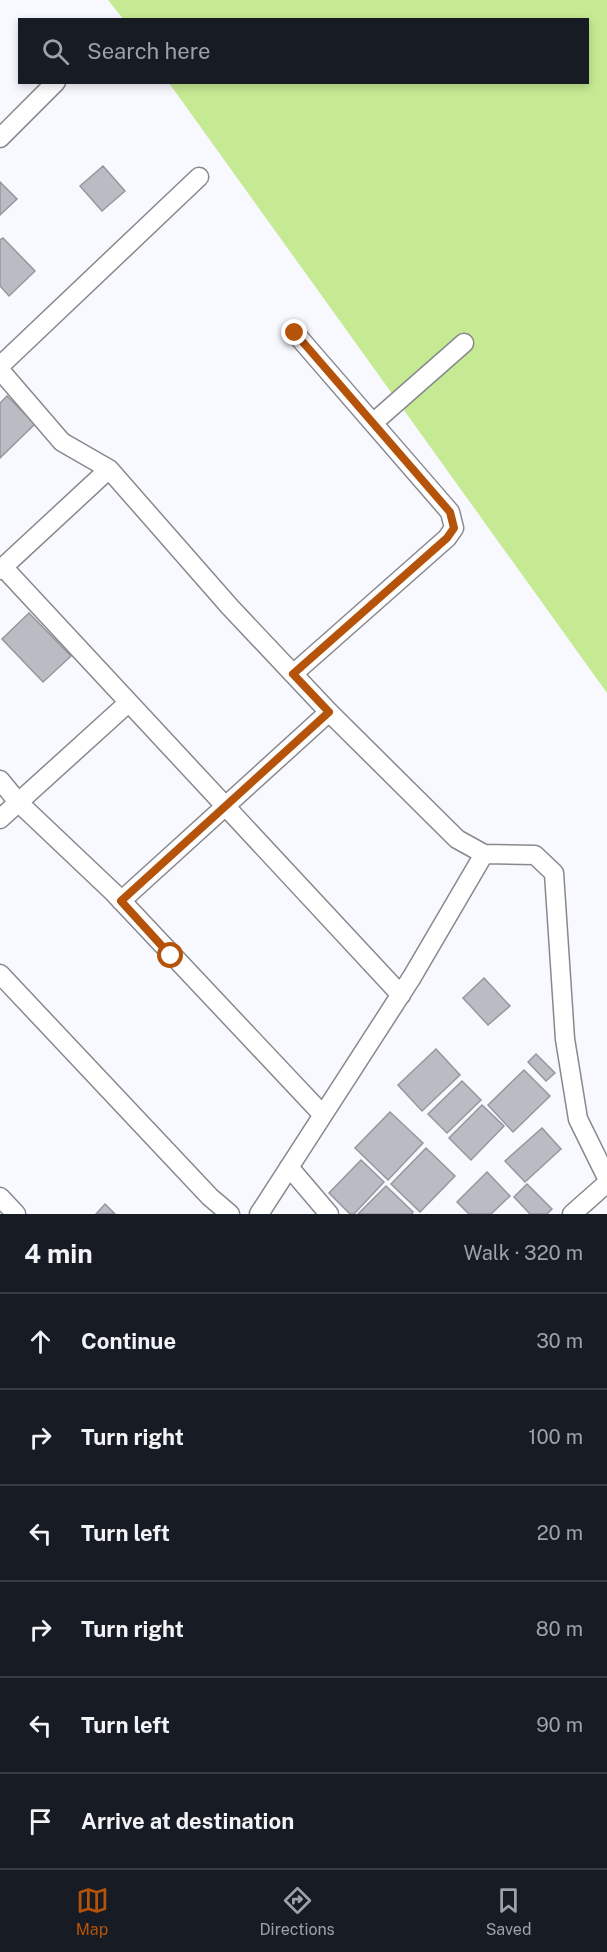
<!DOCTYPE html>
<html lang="en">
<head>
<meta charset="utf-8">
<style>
	:root { --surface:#171b24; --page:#20242c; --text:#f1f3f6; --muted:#9ea1a6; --line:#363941; --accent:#b45309 }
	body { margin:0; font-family:"Public Sans",sans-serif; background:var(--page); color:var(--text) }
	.stop { position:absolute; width:18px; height:18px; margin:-14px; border:4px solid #b45309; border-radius:50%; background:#fff }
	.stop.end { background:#b45309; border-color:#fff; box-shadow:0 2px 6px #0008 }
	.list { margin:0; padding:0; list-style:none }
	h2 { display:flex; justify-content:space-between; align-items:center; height:78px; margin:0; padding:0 24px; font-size:26px }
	h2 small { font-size:20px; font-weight:400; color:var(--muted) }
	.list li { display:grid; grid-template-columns:39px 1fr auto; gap:18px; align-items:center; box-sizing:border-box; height:96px; padding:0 24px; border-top:2px solid var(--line) }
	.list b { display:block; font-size:22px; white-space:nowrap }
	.list em { font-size:20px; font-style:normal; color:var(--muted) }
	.icon { flex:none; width:33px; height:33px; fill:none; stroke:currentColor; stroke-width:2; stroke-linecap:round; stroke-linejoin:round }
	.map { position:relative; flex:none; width:607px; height:1214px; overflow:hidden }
	.search { position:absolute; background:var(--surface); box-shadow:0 3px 9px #0003; left:18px; right:18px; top:18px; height:66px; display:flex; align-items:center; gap:15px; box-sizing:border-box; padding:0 21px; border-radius:0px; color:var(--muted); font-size:22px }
	.sheet { height:654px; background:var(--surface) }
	nav { display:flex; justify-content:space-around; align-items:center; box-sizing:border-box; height:84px; border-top:2px solid var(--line); background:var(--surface); font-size:16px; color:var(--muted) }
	nav a { display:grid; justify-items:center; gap:3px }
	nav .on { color:var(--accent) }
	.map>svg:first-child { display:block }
	.green { fill:#c6ea93 }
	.building { fill:#bbbbc3; stroke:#96969e; stroke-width:1.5 }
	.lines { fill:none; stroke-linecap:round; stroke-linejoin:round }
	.minor-casing { stroke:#88888f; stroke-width:21 }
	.minor { stroke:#fff; stroke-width:18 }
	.route { stroke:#b45309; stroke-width:8 }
</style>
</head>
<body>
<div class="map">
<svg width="607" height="1214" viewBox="0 0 607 1214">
	<rect width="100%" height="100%" fill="#f8f8ff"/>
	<path class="green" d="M 108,0 L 607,0 L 607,693 L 169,83 L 588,82 L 588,20 L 124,20 Z"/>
	<path class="building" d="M 103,166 L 125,191 L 102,211 L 80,186 Z
		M 0,182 L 17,199 L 0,215 Z
		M 3,238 L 35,271 L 9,296 L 0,286 L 0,240 Z
		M 7,396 L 35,424 L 0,458 L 0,403 Z
		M 29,613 L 71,656 L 43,682 L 2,639 Z
		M 484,978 L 510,1006 L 488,1025 L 463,998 Z
		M 436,1049 L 460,1075 L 422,1111 L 398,1085 Z
		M 536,1054 L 555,1073 L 546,1081 L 528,1062 Z
		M 524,1070 L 550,1096 L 513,1132 L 488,1105 Z
		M 462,1081 L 481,1100 L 447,1133 L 428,1114 Z
		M 482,1105 L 504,1126 L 471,1160 L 449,1138 Z
		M 390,1112 L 423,1143 L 388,1180 L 355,1148 Z
		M 542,1128 L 561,1149 L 525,1182 L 505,1161 Z
		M 426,1148 L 455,1176 L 420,1212 L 391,1184 Z
		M 361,1160 L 384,1182 L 354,1214 L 350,1214 L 329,1193 Z
		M 487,1172 L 510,1196 L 491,1214 L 469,1214 L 457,1202 Z
		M 527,1184 L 552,1209 L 547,1214 L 530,1214 L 514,1197 Z
		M 386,1186 L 413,1212 L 412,1214 L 358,1214 Z
		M 105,1204 L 115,1214 L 96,1214 Z"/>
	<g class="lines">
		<g class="minor-casing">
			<path id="minor" d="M 0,138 L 56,82
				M 0,366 L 199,177
				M 0,370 L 62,442 L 109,469 L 230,607 L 329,712 L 457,839 L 484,854 L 535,855 L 554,873 L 565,1039 L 578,1119 L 607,1178
				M 373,423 L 464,343
				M 3,567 L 401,995
				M 0,570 L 109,469
				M 293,674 L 447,538 L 454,528 L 450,512 L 295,333
				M 0,780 L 18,802 L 114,893 L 323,1115
				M 0,819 L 128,703
				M 121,901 L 329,712
				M 0,974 L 210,1197 L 230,1214
				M 289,1167 L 329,1214
				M 0,1197 L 16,1214
				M 259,1214 L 412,977 L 484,854
				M 572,1214 L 607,1183"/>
		</g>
		<use href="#minor" class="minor"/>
	</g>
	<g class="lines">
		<path class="route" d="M 171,956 L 121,901 L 329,712 L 293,674 L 447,538 L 454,528 L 450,512 L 295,333"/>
	</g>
</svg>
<div class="stop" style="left:171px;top:956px"></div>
<div class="stop end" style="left:295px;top:333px"></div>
<div class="search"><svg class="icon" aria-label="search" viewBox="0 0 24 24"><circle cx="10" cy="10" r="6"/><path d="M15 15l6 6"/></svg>Search here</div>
</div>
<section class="sheet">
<h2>4 min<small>Walk · 320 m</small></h2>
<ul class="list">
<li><svg class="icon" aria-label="ahead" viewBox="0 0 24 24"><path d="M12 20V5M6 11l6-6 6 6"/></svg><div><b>Continue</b></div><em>30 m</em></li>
<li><svg class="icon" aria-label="right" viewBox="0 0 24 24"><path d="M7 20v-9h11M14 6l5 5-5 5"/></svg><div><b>Turn right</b></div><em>100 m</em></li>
<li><svg class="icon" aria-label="left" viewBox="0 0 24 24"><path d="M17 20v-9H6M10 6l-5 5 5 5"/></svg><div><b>Turn left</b></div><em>20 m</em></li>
<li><svg class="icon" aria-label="right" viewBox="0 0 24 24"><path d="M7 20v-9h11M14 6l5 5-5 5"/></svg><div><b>Turn right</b></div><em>80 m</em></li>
<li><svg class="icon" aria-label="left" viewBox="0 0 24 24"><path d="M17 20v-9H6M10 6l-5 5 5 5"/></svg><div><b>Turn left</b></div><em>90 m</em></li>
<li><svg class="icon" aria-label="arrive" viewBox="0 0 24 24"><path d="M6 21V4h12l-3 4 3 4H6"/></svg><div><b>Arrive at destination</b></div></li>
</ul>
</section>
<nav>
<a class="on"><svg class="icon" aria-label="map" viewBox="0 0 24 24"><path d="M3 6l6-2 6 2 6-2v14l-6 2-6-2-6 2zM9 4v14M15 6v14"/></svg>Map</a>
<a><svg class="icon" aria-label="directions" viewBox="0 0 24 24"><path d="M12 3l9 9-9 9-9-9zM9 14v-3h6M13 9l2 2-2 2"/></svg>Directions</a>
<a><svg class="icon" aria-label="saved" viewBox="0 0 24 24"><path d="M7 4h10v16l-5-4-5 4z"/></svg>Saved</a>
</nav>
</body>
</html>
